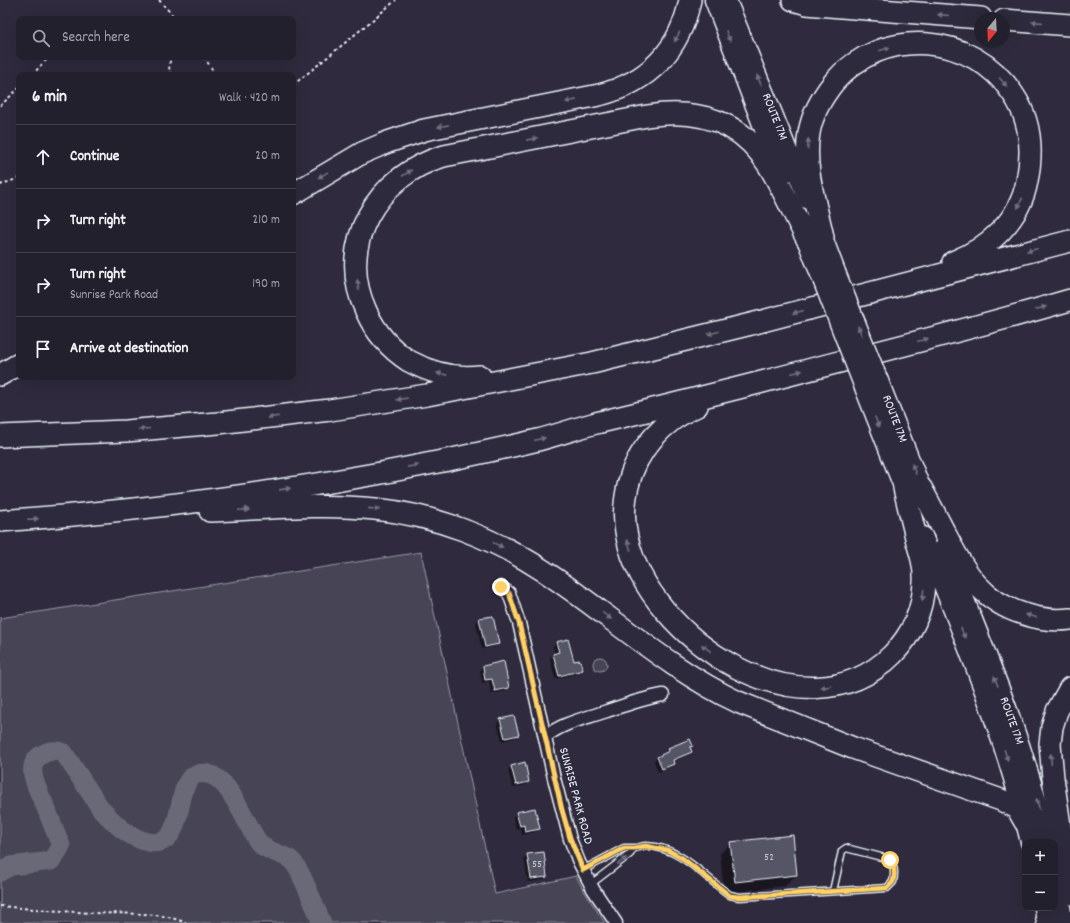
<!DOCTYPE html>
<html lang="en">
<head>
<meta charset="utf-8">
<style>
	:root { --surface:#23202e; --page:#2f2d3a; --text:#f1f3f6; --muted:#a3a3aa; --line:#403e4a }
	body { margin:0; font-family:Dekko,sans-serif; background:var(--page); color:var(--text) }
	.controls { position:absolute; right:12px; bottom:12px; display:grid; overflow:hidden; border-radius:8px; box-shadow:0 4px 16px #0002 }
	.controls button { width:36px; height:36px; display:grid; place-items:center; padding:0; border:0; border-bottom:1px solid var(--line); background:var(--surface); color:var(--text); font:20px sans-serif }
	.compass { position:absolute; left:974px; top:12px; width:36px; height:36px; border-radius:50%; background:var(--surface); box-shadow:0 4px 16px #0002; rotate:198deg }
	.stop { position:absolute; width:12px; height:12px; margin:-9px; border:3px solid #ffd166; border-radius:50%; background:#fff }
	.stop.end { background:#ffd166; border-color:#fff; box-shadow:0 1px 4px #0008 }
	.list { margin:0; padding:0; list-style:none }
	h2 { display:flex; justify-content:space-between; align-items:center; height:52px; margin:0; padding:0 16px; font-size:17px }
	h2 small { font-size:13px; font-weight:400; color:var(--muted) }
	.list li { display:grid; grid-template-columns:26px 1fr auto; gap:12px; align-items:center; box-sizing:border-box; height:64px; padding:0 16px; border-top:1px solid var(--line) }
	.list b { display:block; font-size:15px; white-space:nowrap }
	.list p { margin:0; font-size:13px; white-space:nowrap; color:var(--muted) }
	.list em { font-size:13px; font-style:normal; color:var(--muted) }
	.icon { flex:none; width:22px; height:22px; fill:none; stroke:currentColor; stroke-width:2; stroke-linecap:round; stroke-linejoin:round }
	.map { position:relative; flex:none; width:1070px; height:923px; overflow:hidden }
	.search { position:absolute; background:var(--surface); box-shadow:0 4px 16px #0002; left:16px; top:16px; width:280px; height:44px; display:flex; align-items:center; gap:10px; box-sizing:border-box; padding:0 14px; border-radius:8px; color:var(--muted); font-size:15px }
	.panel { position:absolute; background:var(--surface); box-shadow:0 4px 16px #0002; left:16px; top:72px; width:280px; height:308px; border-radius:8px }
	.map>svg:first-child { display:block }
	.green { fill:#464455; stroke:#979aa6 }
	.shadow { fill:#0007 }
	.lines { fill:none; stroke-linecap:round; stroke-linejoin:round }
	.river { stroke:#696978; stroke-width:19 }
	.building { fill:#575565; stroke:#e8f1f8 }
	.service-casing { stroke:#e8f1f8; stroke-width:9 }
	.minor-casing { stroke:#e8f1f8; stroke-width:15 }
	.primary-casing { stroke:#e8f1f8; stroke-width:21 }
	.motorway-casing { stroke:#e8f1f8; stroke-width:24 }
	.path { stroke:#e8f1f8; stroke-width:2; stroke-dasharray:3 3; stroke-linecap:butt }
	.service { stroke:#2f2a3d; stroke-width:6 }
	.minor { stroke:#2f2a3d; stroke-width:12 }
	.primary { stroke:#2f2a3d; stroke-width:18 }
	.motorway { stroke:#2f2a3d; stroke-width:21 }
	.primary-bridge-casing { stroke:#e8f1f8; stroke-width:21; stroke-linecap:butt }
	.primary-bridge { stroke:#2f2a3d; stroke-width:18 }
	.oneway { fill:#70707e }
	.route { stroke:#ffd166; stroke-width:5 }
	.labels { text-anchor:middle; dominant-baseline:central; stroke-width:3; stroke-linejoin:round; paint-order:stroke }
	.number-label { font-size:11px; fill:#c4cad3 }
	.street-label { font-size:13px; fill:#e8f1f8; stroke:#2f2a3d }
</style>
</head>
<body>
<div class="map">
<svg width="1070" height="923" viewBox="0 0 1070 923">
	<rect width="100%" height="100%" fill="#2f2a3d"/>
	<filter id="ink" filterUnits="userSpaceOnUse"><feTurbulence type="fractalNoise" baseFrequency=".025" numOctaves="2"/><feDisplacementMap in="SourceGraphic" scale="8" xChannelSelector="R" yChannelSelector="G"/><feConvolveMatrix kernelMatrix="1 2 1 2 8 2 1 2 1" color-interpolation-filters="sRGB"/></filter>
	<g filter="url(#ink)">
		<path class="green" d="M 421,552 L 495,894 L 576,876 L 584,891 L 605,923 L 0,923 L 0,618 Z
			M593 664a7 7 0 1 1 14 0a7 7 0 1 1-14 0Z"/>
		<path class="shadow" d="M 479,619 L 498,643 L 494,647 L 482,649 L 476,623 Z
			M 556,643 L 573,662 L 582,670 L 578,673 L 555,679 L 550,658 L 555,654 L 553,646 Z
			M 503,663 L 508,688 L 505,691 L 491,694 L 489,681 L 482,683 L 480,670 L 483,667 Z
			M 501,720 L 517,735 L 514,738 L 502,741 L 497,723 Z
			M 692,746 L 689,749 L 691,752 L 687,755 L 672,762 L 673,763 L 669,767 L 658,772 L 654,761 L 657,757 L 666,754 L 665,752 L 669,749 Z
			M 512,766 L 528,782 L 525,785 L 513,788 L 508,770 Z
			M 517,813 L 539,828 L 535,832 L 522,835 L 520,828 L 516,829 L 513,817 Z
			M 731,843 L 796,875 L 785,886 L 724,893 L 720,854 Z
			M 528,855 L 546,877 L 543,880 L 528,882 L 524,858 Z"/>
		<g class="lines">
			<path class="river" d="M 0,872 L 11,866 L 51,861 L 56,855 L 61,846 C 56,833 51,821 46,808 C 40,793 21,765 43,754 C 50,750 57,750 64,753 L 101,809 C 115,824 128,837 148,842 C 188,850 173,783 195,775 C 227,763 245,825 259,843 C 267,852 282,853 291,860 C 300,867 316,910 322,923"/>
		</g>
		<path class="building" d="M 493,616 L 499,644 L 485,647 L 479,618 Z
			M 568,639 L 574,661 L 580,660 L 583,670 L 559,676 L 553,654 L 559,652 L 556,642 Z
			M 504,661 L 509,688 L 495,691 L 492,679 L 485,680 L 483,666 Z
			M 514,716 L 519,735 L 505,738 L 500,719 Z
			M 690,739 L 693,746 L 690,747 L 692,752 L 673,760 L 674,764 L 662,769 L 657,757 L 669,751 L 668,748 Z
			M 525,762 L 529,782 L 516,785 L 511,766 Z
			M 535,808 L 540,829 L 525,832 L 524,825 L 520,826 L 516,812 Z
			M 793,835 L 797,875 L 735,882 L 730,842 Z
			M 544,852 L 547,877 L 531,879 L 527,854 Z"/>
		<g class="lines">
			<g class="service-casing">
				<path id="service" d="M 634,848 C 638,848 642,846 646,846 C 680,846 705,878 730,895 L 739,897 L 887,888 L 893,882 C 895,872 895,863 885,858 L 846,848 L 842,851 L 833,891
					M 583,870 L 624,848 L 634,848 L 630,854 L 591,884"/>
			</g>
			<g class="minor-casing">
				<path id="minor" d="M 501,587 L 509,593 L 519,623 L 554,778 L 570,839 L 579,862 L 593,889 L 616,923
					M 545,737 C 564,722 584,719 607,711 C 626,705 644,698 663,695"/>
			</g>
			<g class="primary-casing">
				<path id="primary" d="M 714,0 L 782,176
					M 728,3 L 808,200
					M 818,224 L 836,272
					M 801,226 L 821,277
					M 879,381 L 926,500
					M 863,385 L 909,502
					M 923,536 C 964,637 1005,736 1030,842
					M 944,547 C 982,644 1025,740 1047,842
					M 1055,876 L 1064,923
					M 1044,908 L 1046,923"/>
			</g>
			<g class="motorway-casing">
				<path id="motorway" d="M 793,0 L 807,4 L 829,6 L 981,18
					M 1004,20 L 1070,25
					M 293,194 L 362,153 L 388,142 L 424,130 L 599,95 C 649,82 680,50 690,0
					M 823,237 C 816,204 803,168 809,133 C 812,115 822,97 834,82 C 882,26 972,32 1013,94 C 1031,120 1033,151 1027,181 C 1020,220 989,248 953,262
					M 0,375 L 19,364
					M 480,376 C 455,379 431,373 409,361 C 390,349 375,331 366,311 C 335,245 377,175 444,156 L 647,116 C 697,108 741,120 769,166 C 783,189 794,215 807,239
					M 697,406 C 664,420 636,450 628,486 C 624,503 623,520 627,537 C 648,638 804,742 892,655 C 912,635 923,610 924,582 C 925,568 921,555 917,542 C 913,524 908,506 904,488
					M 0,436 L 126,431 L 218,423 L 330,410 L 427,395 L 592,363 L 751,324 L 1070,241
					M 921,488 C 930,504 938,520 947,537 C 965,573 983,602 1024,614 C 1039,619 1054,621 1070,619
					M 210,511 C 265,509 321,503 375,509 C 435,515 494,538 544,571 C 609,614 668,669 738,702 L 853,748 L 1001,800 L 1017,808 L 1025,822
					M 0,521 C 180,508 362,482 538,440 C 558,435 577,428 596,423 C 651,410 707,396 762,382 C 864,355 968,330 1070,300
					M 1070,688 L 1057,711 L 1052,727 L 1050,744 L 1053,778 L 1070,894"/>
			</g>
			<path class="path" d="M 159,0 L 176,19
				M 204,57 L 216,75
				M 32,75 L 49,57
				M 172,75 C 168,68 168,63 173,57
				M 293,85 C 328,57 362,29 396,0
				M 0,106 L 19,88
				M 0,185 L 19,178
				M 0,906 C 31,909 61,911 92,913 C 119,914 161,911 186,923"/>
			<use href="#service" class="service"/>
			<use href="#minor" class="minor"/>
			<use href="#primary" class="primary"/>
			<use href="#motorway" class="motorway"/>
			<g class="primary-bridge-casing">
				<path id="primary-bridge" d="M 836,272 L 879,381
					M 821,277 L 863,385"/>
			</g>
			<use href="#primary-bridge" class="primary-bridge"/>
		</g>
		<defs><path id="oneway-solid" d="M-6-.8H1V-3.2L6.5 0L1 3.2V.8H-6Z"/></defs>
		<g class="oneway">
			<use href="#oneway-solid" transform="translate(943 15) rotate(-175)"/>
			<use href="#oneway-solid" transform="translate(1037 22) rotate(-175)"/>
			<use href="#oneway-solid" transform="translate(728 36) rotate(69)"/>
			<use href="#oneway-solid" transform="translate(677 37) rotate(117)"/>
			<use href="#oneway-solid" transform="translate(885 49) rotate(-16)"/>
			<use href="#oneway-solid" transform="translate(759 80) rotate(-112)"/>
			<use href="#oneway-solid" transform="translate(1003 82) rotate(49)"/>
			<use href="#oneway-solid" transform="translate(571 101) rotate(169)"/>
			<use href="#oneway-solid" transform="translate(443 126) rotate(169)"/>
			<use href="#oneway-solid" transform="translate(532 139) rotate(-11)"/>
			<use href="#oneway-solid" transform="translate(808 144) rotate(-86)"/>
			<use href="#oneway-solid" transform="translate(407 173) rotate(-33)"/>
			<use href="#oneway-solid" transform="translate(323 175) rotate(149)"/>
			<use href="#oneway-solid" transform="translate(1020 203) rotate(115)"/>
			<use href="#oneway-solid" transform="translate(1032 250) rotate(165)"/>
			<use href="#oneway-solid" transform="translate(358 285) rotate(-98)"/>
			<use href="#oneway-solid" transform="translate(1041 308) rotate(-16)"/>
			<use href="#oneway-solid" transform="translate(798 312) rotate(165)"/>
			<use href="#oneway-solid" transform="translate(860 331) rotate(-111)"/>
			<use href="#oneway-solid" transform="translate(713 333) rotate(166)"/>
			<use href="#oneway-solid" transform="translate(923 340) rotate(-15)"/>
			<use href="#oneway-solid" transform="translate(797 372) rotate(-15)"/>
			<use href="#oneway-solid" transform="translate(442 374) rotate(-168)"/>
			<use href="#oneway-solid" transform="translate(402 399) rotate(171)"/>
			<use href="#oneway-solid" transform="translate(273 417) rotate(173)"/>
			<use href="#oneway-solid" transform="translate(877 422) rotate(68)"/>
			<use href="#oneway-solid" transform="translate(144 429) rotate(175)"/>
			<use href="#oneway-solid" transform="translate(540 439) rotate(-14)"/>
			<use href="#oneway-solid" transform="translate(413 466) rotate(-11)"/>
			<use href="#oneway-solid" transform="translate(914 469) rotate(-111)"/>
			<use href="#oneway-solid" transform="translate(285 489) rotate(-8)"/>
			<use href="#oneway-solid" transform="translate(374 509) rotate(6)"/>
			<use href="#oneway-solid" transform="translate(244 510) rotate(-3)"/>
			<use href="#oneway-solid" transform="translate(33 519) rotate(-5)"/>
			<use href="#oneway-solid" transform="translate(498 545) rotate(26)"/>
			<use href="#oneway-solid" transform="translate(629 545) rotate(-108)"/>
			<use href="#oneway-solid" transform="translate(923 595) rotate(98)"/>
			<use href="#oneway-solid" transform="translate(607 616) rotate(36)"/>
			<use href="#oneway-solid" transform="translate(1031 616) rotate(-165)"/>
			<use href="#oneway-solid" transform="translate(963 633) rotate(68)"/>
			<use href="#oneway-solid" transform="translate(706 648) rotate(-144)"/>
			<use href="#oneway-solid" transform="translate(996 681) rotate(-111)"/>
			<use href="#oneway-solid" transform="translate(826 687) rotate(172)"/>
			<use href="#oneway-solid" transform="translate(1006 755) rotate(72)"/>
			<use href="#oneway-solid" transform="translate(1051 759) rotate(-93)"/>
			<use href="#oneway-solid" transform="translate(1038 804) rotate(-105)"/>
			<use href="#oneway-solid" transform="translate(622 861) rotate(-38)"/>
		</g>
	</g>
	<g class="lines" filter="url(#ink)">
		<path class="route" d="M 501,587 L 509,593 L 519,623 L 562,810 L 570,838 L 583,870 L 624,848 L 634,848 L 646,846 L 655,848 L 667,850 L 682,858 L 730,896 L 739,897 L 887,888 L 893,882 C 895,875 895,867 890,860"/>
	</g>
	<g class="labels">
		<g class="number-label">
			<text x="769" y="858">52</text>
			<text x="537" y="865">55</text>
		</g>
		<g class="street-label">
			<text transform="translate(774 117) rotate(68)">ROUTE 17M</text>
			<text transform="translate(894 419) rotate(69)">ROUTE 17M</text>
			<text transform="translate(1011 721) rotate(70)">ROUTE 17M</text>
			<text transform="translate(575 796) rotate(75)">SUNRISE PARK ROAD</text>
		</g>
	</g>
</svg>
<div class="controls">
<button>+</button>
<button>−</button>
</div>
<svg class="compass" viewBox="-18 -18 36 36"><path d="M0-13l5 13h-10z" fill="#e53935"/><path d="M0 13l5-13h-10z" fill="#a3a3aa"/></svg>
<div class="stop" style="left:890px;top:860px"></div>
<div class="stop end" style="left:501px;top:587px"></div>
<div class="search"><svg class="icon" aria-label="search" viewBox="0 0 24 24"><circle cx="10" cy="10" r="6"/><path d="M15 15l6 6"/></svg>Search here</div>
<section class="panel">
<h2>6 min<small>Walk · 420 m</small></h2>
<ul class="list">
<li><svg class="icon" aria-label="ahead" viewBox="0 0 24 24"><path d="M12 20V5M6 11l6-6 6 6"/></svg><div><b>Continue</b></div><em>20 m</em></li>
<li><svg class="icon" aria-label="right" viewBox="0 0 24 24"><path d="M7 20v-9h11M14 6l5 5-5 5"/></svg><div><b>Turn right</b></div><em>210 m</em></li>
<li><svg class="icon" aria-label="right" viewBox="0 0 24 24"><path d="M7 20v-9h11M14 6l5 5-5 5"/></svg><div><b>Turn right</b><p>Sunrise Park Road</p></div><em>190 m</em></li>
<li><svg class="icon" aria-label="arrive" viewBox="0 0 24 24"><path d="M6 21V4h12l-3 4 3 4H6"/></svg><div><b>Arrive at destination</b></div></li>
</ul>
</section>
</div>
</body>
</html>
